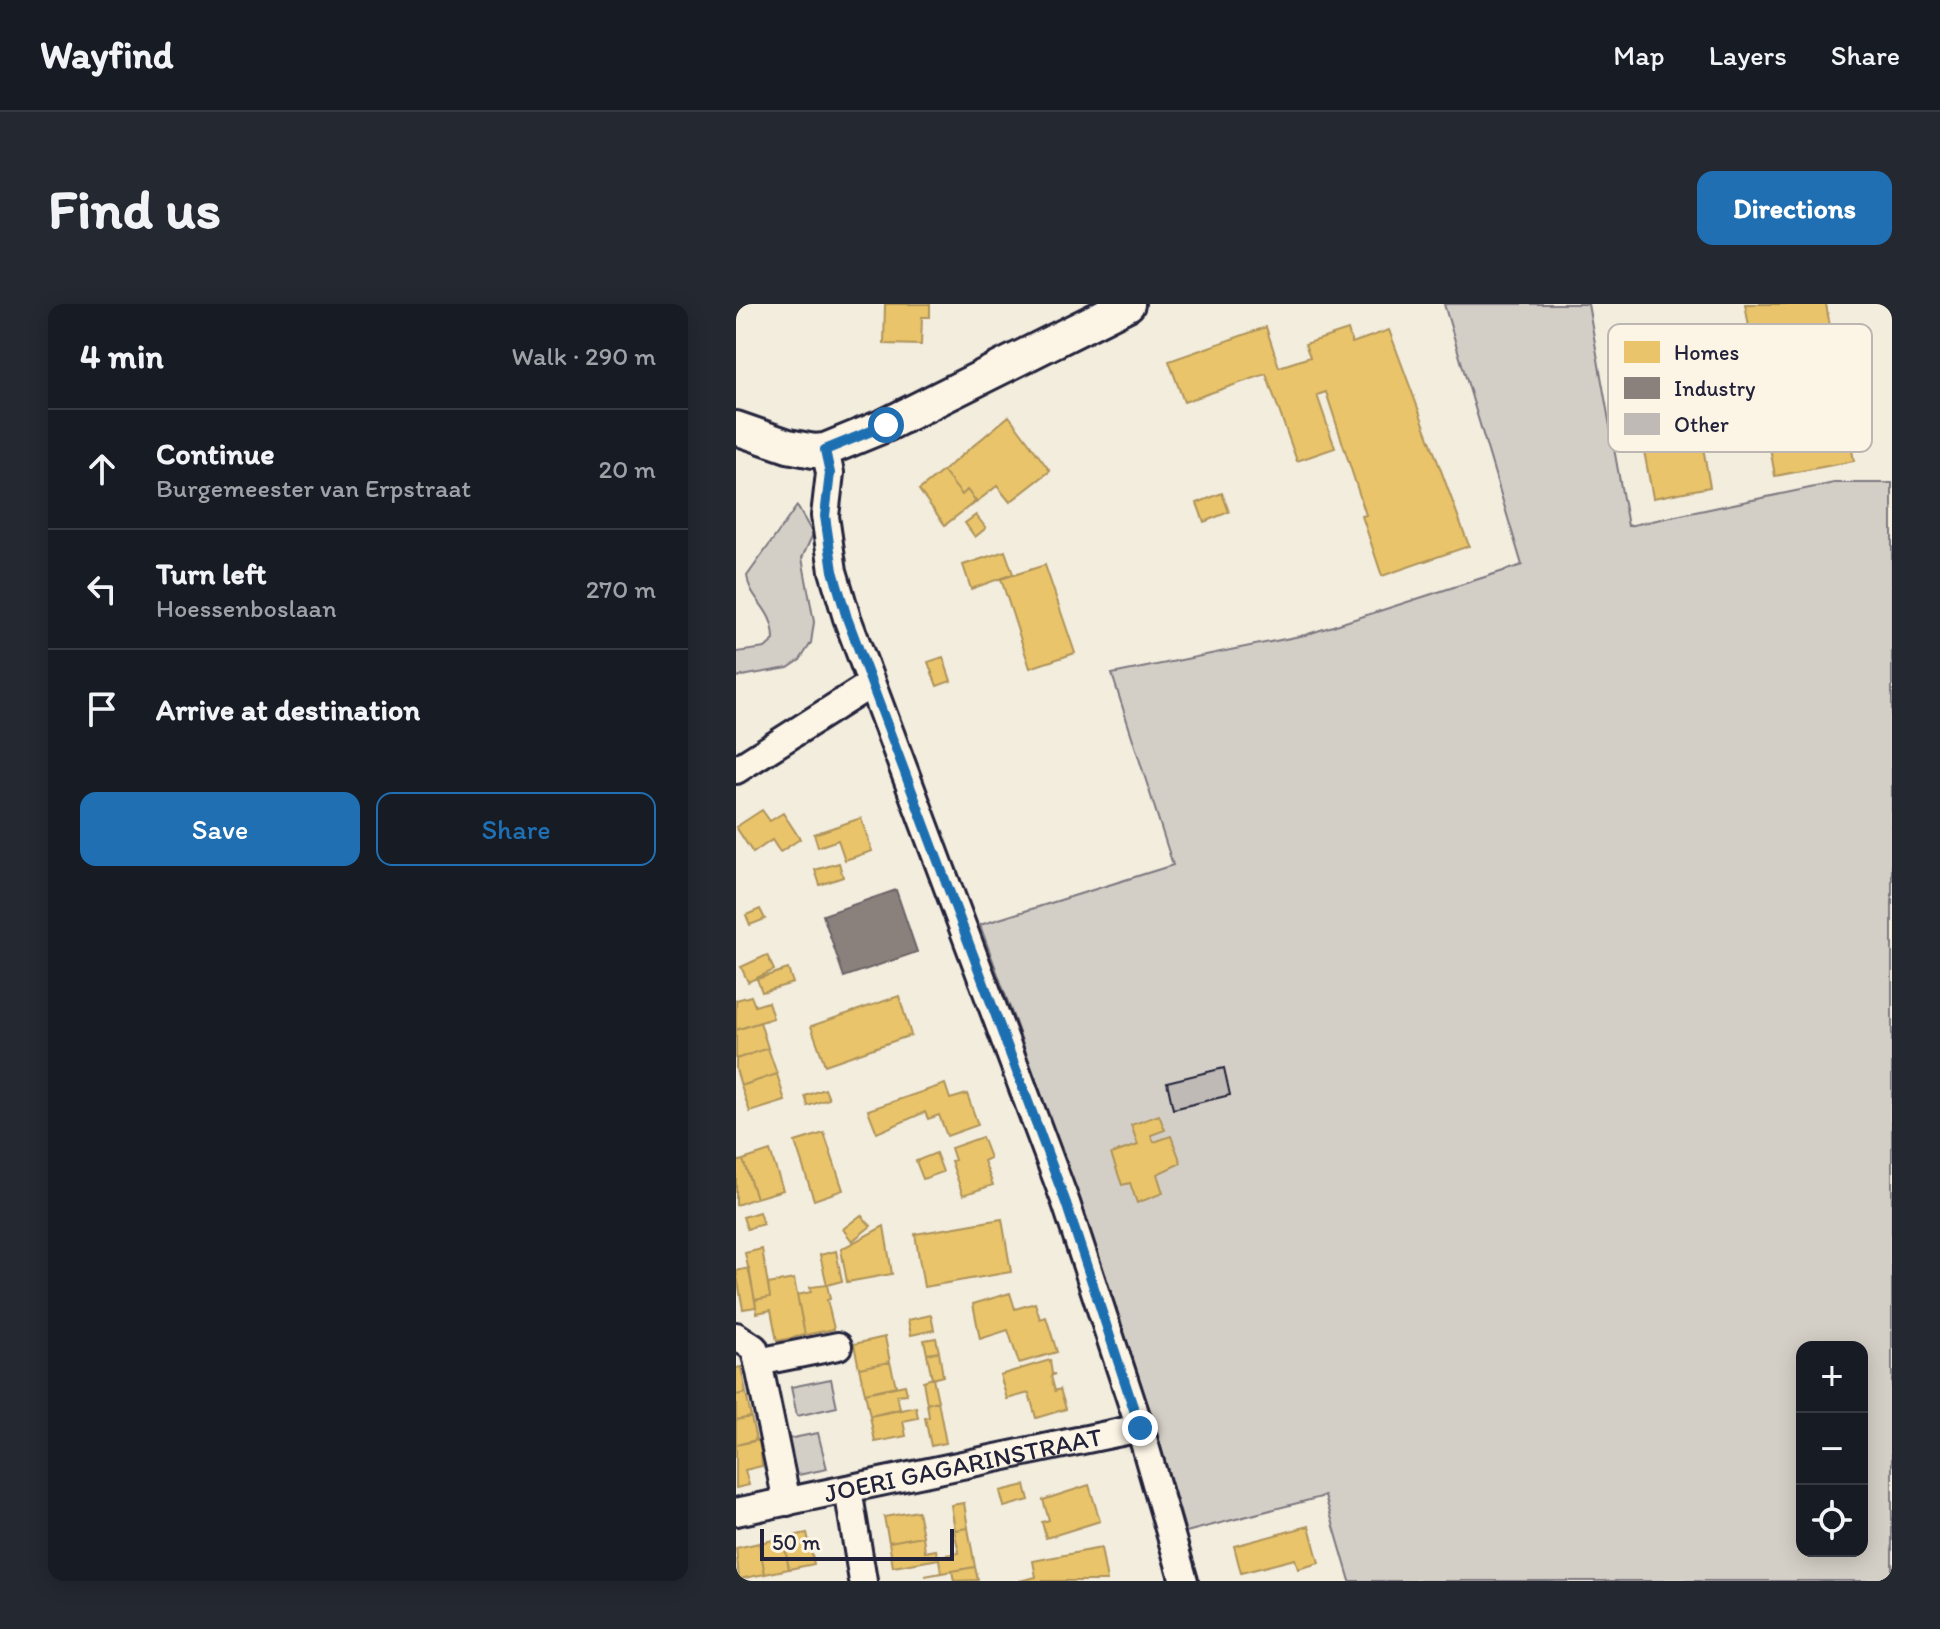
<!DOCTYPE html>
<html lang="en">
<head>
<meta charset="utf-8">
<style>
	:root { --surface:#171b24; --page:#242831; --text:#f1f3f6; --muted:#9ea1a6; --line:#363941; --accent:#1f6fb2 }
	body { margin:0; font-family:Itim,sans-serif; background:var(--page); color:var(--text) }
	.controls { position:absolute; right:24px; bottom:24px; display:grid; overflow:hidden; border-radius:16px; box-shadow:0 4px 20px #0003 }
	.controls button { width:72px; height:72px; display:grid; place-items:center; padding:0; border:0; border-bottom:2px solid var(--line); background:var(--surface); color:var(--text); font:40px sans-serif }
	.scale { position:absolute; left:24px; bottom:20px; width:194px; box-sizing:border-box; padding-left:8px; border:4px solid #22223b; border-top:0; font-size:22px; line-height:28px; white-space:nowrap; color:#22223b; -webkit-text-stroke:6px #fcf5e5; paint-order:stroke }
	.stop { position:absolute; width:24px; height:24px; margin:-18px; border:6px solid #1f6fb2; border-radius:50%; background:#fff }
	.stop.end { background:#1f6fb2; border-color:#fff; box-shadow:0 2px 8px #0008 }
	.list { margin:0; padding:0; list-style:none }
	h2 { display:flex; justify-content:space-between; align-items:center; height:104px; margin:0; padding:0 32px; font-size:34px }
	h2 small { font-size:26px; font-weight:400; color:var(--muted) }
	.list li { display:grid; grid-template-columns:52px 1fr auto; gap:24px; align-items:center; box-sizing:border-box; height:120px; padding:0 32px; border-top:2px solid var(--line) }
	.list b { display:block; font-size:30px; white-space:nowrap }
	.list p { margin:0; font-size:26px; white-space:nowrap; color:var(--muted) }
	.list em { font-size:26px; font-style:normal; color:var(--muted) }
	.actions { display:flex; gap:16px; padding:24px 32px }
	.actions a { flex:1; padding:18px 0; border:2px solid var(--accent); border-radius:16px; text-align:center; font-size:28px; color:var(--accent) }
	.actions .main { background:var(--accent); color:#fff }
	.icon { flex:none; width:44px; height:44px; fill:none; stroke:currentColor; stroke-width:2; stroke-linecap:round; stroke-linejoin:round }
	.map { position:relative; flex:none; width:1156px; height:1277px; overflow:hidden; border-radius:16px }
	header { display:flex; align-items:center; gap:48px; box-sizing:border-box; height:112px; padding:0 40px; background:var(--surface); border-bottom:2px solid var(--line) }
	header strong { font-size:38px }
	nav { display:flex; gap:44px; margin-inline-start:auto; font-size:28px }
	.intro { display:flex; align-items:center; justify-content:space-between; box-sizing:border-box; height:192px; padding:0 48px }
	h1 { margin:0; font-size:56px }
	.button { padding:20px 36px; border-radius:16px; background:var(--accent); color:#fff; font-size:28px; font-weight:700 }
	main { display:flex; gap:48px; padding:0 48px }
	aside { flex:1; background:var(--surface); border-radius:16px; box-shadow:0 4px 20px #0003 }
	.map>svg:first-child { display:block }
	.green { fill:#d4cfc6; stroke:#7b7880; stroke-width:2; fill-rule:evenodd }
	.homes { fill:#e9c46a; stroke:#ad935c; stroke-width:2 }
	.industry { fill:#8a817c; stroke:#6b6468; stroke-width:2 }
	.building { fill:#bfbab6; stroke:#22223b; stroke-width:2 }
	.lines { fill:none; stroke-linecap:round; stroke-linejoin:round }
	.minor-casing { stroke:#22223b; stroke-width:32 }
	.tertiary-casing { stroke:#22223b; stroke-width:38 }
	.minor { stroke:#fcf5e5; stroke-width:26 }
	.tertiary { stroke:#fcf5e5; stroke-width:32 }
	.route { stroke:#1f6fb2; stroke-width:10 }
	.labels { text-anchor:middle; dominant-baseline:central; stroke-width:8; stroke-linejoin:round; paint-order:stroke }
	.street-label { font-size:26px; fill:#22223b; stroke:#fcf5e5 }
	.key { fill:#fcf5e5; stroke:#bbb6b2; stroke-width:2 }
	.key-label { font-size:22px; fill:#22223b }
</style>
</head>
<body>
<header>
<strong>Wayfind</strong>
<nav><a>Map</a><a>Layers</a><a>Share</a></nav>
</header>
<div class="intro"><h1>Find us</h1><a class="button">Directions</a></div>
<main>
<aside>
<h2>4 min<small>Walk · 290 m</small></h2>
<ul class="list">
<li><svg class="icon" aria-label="ahead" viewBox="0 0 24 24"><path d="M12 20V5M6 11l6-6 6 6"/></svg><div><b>Continue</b><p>Burgemeester van Erpstraat</p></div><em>20 m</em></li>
<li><svg class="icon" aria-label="left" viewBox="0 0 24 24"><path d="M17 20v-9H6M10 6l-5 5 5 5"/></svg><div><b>Turn left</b><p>Hoessenboslaan</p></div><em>270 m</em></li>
<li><svg class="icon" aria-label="arrive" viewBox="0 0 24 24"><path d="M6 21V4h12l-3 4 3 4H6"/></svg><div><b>Arrive at destination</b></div></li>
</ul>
<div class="actions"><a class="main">Save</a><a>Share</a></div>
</aside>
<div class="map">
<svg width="1156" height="1277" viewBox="0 0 1156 1277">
	<rect width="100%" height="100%" fill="#f3edde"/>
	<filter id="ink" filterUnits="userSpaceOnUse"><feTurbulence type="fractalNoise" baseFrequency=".0125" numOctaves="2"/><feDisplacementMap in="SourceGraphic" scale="16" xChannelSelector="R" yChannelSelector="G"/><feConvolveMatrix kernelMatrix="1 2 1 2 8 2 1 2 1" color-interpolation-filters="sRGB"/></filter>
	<g filter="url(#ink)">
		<path class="green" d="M 708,0 L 852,0 L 892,222 L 1098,179 L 1156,179 L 1156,1277 L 614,1277 L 589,1192 L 450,1228 C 391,1023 317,822 244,621 L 437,561 L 376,370 L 569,331 L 786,261 ZM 1066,1043 L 1126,1043 L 1126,1247 L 1066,1247 Z
			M 61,202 L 77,230 L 66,254 L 78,318 L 75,339 L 64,356 L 52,364 L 0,373 L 0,348 L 29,344 L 38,336 C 38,304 14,297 11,272 Z
			M 95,1075 L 101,1103 L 61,1112 L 55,1083 Z
			M 82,1129 L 91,1165 L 57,1172 L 47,1136 Z"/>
		<path class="homes" d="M 149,0 L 194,0 L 194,13 L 186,13 L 185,41 L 148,40 Z
			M 1009,0 L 1090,0 L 1118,157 L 1039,172 Z
			M 530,23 L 543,63 L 574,53 L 569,40 L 612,26 L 616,39 L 653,26 L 733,242 L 646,272 L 626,212 L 630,211 L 590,88 L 581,91 L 599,144 L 561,157 L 530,70 L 448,98 L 433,57 Z
			M 953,63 L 974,183 L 917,194 L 894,74 Z
			M 273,112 L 314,167 L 274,198 L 261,182 L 234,203 L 240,197 L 231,186 L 226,191 L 207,167 Z
			M 207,167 L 226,191 L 231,186 L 240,197 L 209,221 L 183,186 Z
			M 486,189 L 493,208 L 468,218 L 461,199 Z
			M 240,211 L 250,224 L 239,233 L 229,219 Z
			M 269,247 L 277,270 L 235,285 L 227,261 Z
			M 309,261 L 339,349 L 294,364 L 265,275 Z
			M 207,353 L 215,377 L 201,382 L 192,358 Z
			M 26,506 L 34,517 L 47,509 L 64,535 L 44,548 L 36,536 L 17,549 L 0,523 Z
			M 125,514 L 136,547 L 109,556 L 102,536 L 82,543 L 78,530 Z
			M 103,559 L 107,573 L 84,581 L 79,566 Z
			M 24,605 L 29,615 L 14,621 L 10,611 Z
			M 31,651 L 38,666 L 12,678 L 5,663 Z
			M 52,665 L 57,679 L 26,688 L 21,675 Z
			M 15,692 L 19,702 L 32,698 L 37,714 L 0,726 L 0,696 Z
			M 163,692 L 175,731 L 89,761 L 75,722 Z
			M 24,718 L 32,744 L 0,755 L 0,726 Z
			M 32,744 L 41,770 L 5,782 L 0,765 L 0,755 Z
			M 41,770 L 49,797 L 14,808 L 5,782 Z
			M 209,780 L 214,795 L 231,790 L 242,821 L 211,832 L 203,811 L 192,815 L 189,808 L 141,829 L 132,806 Z
			M 89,785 L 93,795 L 72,802 L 69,792 Z
			M 423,811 L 429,826 L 415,831 L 418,838 L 435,832 L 445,859 L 421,870 L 427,889 L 401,899 L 394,879 L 386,881 L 375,850 L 402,841 L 395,821 Z
			M 88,829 L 107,886 L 78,896 L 59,838 Z
			M 246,833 L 254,854 L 248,857 L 257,881 L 227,891 L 215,857 L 219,856 L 215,844 Z
			M 34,847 L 47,886 L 20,894 L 7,856 Z
			M 200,849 L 207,868 L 187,875 L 180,857 Z
			M 7,856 L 20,894 L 0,901 L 0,858 Z
			M 23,908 L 27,920 L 11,925 L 7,913 Z
			M 125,911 L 135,922 L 116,937 L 107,925 Z
			M 266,915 L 275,968 L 188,983 L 179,930 Z
			M 148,922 L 156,970 L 111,978 L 105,945 Z
			M 26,945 L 34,993 L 19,996 L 9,949 Z
			M 100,947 L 106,977 L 91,981 L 84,951 Z
			M 13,964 L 20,1003 L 7,1005 L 0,967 Z
			M 58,975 L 69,1031 L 41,1037 L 35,1006 L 21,1009 L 19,996 L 34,993 L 32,980 Z
			M 91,981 L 94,995 L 91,996 L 98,1025 L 69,1031 L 61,991 L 75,988 L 74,983 Z
			M 274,989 L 279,1005 L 299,999 L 304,1015 L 310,1013 L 321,1048 L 283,1059 L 272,1026 L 244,1035 L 237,1000 Z
			M 195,1011 L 198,1026 L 175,1031 L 172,1016 Z
			M 149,1033 L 154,1058 L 123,1064 L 118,1040 Z
			M 200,1034 L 203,1048 L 191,1050 L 188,1036 Z
			M 203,1048 L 207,1072 L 196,1075 L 191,1050 Z
			M 314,1056 L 316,1070 L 319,1070 L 315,1072 L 319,1087 L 324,1085 L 330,1105 L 300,1114 L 293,1089 L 271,1095 L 264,1071 Z
			M 154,1058 L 160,1082 L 129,1089 L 123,1064 Z
			M 5,1063 L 10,1089 L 0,1091 L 0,1064 Z
			M 197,1074 L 202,1097 L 191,1100 L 187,1077 Z
			M 169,1081 L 171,1090 L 161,1091 L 164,1105 L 134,1112 L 129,1089 Z
			M 10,1089 L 15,1113 L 0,1116 L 0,1091 Z
			M 202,1097 L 210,1139 L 195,1142 L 189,1114 L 193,1113 L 191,1100 Z
			M 180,1103 L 182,1114 L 167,1117 L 170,1132 L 139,1138 L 134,1112 Z
			M 15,1113 L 20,1136 L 0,1141 L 0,1116 Z
			M 24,1136 L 26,1162 L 9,1166 L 13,1181 L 0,1184 L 0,1141 Z
			M 289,1181 L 293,1196 L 268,1203 L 264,1187 Z
			M 353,1181 L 364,1217 L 310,1234 L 306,1218 L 313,1216 L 307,1196 Z
			M 228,1199 L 232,1224 L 219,1226 L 215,1201 Z
			M 182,1207 L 187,1232 L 153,1238 L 148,1213 Z
			M 573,1222 L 583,1259 L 562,1265 L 559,1255 L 505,1269 L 498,1242 Z
			M 232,1224 L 239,1263 L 189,1272 L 205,1269 L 203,1255 L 157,1263 L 153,1238 L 187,1232 L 189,1248 L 200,1246 L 202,1252 L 223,1249 L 218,1226 Z
			M 71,1229 L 78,1260 L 53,1265 L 47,1234 Z
			M 47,1234 L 53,1265 L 29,1270 L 23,1239 Z
			M 23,1239 L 29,1270 L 3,1275 L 0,1244 Z
			M 365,1244 L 371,1277 L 283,1277 L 300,1273 L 297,1257 Z
			M 239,1263 L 242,1276 L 218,1277 L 216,1267 Z"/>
		<path class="industry" d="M 160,586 L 181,648 L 108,673 L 87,611 Z"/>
		<path class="building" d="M 488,764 L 494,791 L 437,805 L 431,778 Z"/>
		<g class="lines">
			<g class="minor-casing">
				<g id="minor">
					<path d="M 89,146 L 94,169 L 89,212 L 97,267 L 111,314 L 330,899 L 404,1124 L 448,1277"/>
					<path d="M 0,466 L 135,380"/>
					<path d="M 0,1032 L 18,1044 L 22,1058 L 51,1198"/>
					<path d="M 22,1058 L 102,1042"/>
					<path d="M 112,1185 L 127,1277"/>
					<path id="s1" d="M 0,1208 L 404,1124"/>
				</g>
			</g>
			<g class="tertiary-casing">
				<path id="tertiary" d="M 0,124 L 52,142 L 78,147 L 89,146 L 150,121 L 392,0"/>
			</g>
			<use href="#minor" class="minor"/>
			<use href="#tertiary" class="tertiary"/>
		</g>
	</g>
	<g class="lines" filter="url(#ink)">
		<path class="route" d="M 150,121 L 89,146 L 94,169 L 89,212 L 97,267 L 111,314 L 330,899 L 404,1124"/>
	</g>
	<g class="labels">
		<g class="street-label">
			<text stroke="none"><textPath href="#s1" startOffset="232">JOERI GAGARINSTRAAT</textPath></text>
		</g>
	</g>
	<rect x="872" y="20" width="264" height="128" rx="12" class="key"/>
	<rect x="888" y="37" width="36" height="22" fill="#e9c46a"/>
	<rect x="888" y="73" width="36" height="22" fill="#8a817c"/>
	<rect x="888" y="109" width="36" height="22" fill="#bfbab6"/>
	<g class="key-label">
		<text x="938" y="56">Homes</text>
		<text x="938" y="92">Industry</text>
		<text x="938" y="128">Other</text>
	</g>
</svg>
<div class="controls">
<button>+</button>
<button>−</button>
<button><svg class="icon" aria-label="locate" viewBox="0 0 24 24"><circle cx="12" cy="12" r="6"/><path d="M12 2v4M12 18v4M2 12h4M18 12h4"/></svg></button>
</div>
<div class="scale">50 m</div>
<div class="stop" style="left:150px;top:121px"></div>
<div class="stop end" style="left:404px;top:1124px"></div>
</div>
</main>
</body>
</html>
